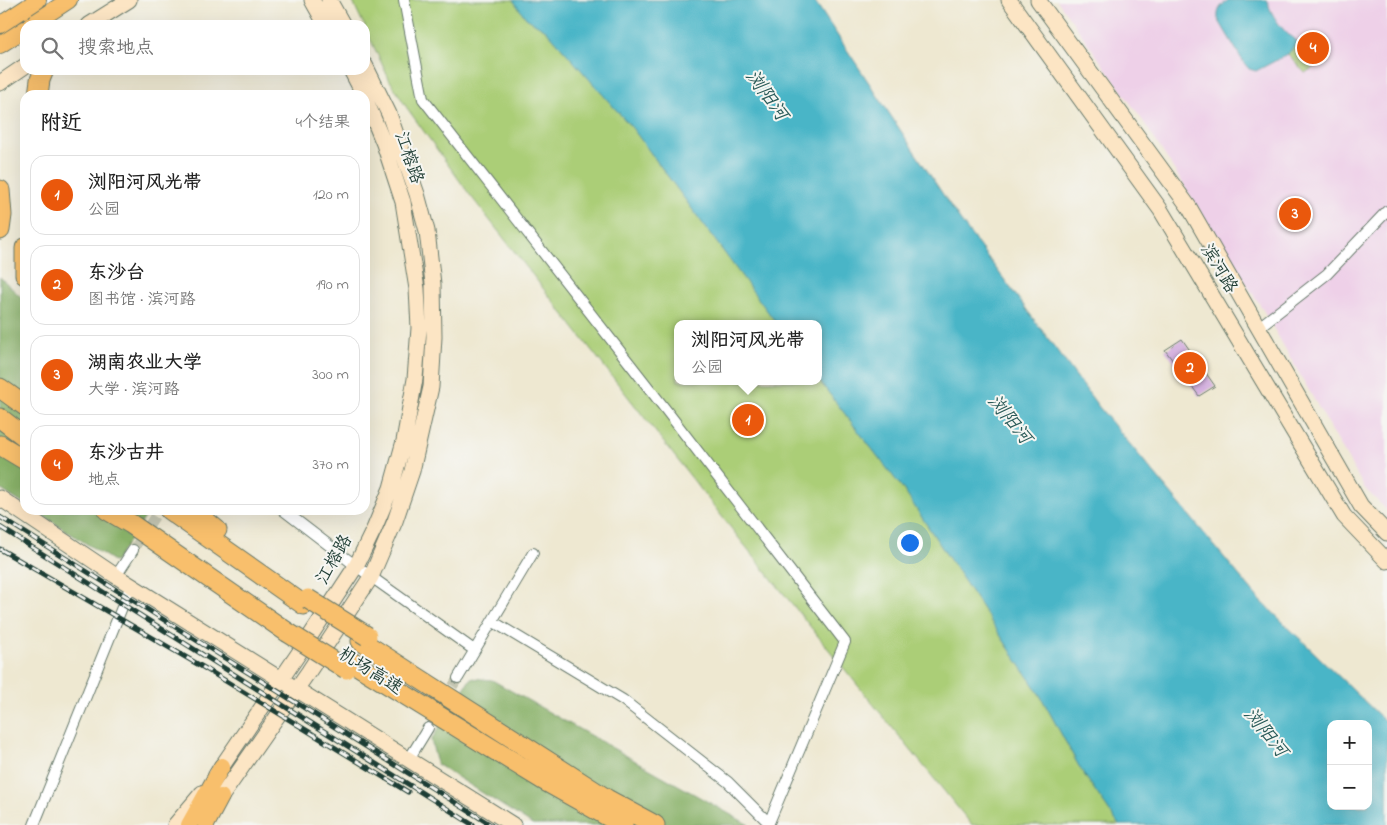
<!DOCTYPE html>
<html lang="zh">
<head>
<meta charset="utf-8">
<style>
	:root { --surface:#fff; --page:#f6f6f6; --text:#222; --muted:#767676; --line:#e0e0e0; --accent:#ea580c }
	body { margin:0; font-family:"Indie Flower","LXGW WenKai TC",sans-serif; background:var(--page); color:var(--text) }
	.controls { position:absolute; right:15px; bottom:15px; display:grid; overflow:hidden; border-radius:10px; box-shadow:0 5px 20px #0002 }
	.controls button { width:45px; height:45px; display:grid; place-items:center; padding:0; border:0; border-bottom:1px solid var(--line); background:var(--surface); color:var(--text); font:25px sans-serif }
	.you { position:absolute; left:909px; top:542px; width:18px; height:18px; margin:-12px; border:4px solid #fff; border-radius:50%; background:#1a73e8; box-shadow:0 0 0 8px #1a73e833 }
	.badge { display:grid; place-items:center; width:32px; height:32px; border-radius:50%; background:var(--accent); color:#fff; font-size:16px; font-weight:700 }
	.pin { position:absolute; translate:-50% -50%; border:2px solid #fff; box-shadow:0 1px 5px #0006 }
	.popup { position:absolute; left:674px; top:320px; width:148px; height:65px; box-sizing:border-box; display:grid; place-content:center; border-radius:10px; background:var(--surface); filter:drop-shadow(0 1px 4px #0005); font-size:16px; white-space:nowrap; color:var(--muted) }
	.popup b { font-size:19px; color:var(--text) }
	.popup::after { content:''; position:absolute; left:50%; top:100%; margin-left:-10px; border:10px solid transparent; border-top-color:var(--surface) }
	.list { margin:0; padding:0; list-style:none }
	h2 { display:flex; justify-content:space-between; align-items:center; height:65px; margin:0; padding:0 20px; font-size:21px }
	h2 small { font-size:16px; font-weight:400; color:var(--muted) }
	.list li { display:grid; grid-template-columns:32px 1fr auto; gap:15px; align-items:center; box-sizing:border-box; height:80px; margin:0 10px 10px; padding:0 10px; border:1px solid var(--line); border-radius:15px }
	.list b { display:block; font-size:19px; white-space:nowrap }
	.list p { margin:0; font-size:16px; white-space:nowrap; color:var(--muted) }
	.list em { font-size:16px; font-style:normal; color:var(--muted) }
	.icon { flex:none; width:28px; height:28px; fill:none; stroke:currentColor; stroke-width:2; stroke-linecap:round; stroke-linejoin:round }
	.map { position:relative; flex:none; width:1387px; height:825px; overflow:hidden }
	.search { position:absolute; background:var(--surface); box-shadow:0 5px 20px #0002; left:20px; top:20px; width:350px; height:55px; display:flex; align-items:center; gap:12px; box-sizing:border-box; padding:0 18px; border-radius:15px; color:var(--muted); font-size:19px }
	.panel { position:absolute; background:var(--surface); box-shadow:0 5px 20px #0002; left:20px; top:90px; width:350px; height:425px; border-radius:15px }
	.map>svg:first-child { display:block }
	.built { fill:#eed0e8 }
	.green { fill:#abce77; stroke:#658656 }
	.forest { fill:#88b168; stroke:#54774e }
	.water { fill:#4ab5c7; stroke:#34797e; fill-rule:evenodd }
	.building { fill:#d4b1df }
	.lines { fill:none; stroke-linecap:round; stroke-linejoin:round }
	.street-tunnel { stroke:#c5c6b2; stroke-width:10; stroke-dasharray:10 5; stroke-linecap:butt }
	.street-casing { stroke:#67796b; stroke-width:12 }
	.secondary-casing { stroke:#67796b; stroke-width:17 }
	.primary-casing { stroke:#67796b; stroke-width:18 }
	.highway-casing { stroke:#67796b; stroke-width:21 }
	.street { stroke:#fff; stroke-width:10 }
	.secondary { stroke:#fce5c4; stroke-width:15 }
	.primary { stroke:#f8bf6c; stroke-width:16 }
	.highway { stroke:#f8bf6c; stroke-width:19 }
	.rail-casing { stroke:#1f3d34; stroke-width:5 }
	.rail { stroke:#f6f6f2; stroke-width:3; stroke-dasharray:9; stroke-linecap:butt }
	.highway-bridge-casing { stroke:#67796b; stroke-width:21; stroke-linecap:butt }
	.highway-bridge { stroke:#f8bf6c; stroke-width:19 }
	.labels { text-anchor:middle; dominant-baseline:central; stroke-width:4; stroke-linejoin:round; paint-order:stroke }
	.street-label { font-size:18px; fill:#1f3d34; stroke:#f6f6f2 }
	.water-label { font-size:19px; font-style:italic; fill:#2a5b59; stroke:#f6f6f2 }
</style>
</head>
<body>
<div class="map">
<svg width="1387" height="825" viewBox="0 0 1387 825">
	<rect width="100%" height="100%" fill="#f6f6f2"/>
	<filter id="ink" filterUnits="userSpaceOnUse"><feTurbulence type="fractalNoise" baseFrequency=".02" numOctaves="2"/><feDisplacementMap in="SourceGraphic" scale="10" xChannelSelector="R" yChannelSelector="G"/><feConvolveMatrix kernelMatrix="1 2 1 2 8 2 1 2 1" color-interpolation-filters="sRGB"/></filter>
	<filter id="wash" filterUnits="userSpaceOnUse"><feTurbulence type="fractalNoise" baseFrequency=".0096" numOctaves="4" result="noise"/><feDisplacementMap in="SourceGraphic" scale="20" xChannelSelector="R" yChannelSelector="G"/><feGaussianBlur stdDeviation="1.12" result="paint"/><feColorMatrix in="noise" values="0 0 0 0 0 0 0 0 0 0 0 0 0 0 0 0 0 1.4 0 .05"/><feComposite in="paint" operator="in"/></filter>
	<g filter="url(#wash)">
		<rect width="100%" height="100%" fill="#eee8d1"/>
		<path class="built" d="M 1057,0 L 1387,0 L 1387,510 L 1365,489 L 1262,308 L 1143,121 Z"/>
		<path class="green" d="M 352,0 L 513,0 L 526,18 L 546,30 L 633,129 L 777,324 L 678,324 L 678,381 L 818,381 L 818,379 L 903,489 L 1040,695 L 1081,770 L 1119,825 L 972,825 L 855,682 L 738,537 L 470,195 L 407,108 L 389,79 L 365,28 L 365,25 L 364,25 Z
			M 1312,34 C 1322,40 1324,52 1327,63 L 1314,67 L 1305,73 L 1288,54 L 1298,42 Z"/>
		<path class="forest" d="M 0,277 L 25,301 L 25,505 L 0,489 Z
			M 34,510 L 150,510 L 115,562 Z
			M 471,678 L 492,680 L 749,825 L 533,825 L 437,764 L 431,740 Z"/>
		<path class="water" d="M 513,0 L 814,0 L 960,220 L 1099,407 L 1258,598 L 1387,723 L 1387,825 L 1119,825 L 1081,770 L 1040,695 L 903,489 L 818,379 L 818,324 L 777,324 L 633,129 L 546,30 L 526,18 ZM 1331,724 L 1368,724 L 1368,806 L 1331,806 Z
			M 1228,0 L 1267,0 C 1271,16 1284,33 1298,42 L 1288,54 L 1256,71 L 1249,69 L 1244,63 L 1218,19 C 1217,9 1221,6 1228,0 Z"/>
		<g id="blocks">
			<path class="building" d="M 1315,43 L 1318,51 L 1310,54 L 1307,46 Z
				M 1182,339 L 1215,386 L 1199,396 L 1165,350 Z"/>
		</g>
	</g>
	<g filter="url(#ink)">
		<use href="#blocks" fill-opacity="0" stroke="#67796b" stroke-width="1"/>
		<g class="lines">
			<path class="street-tunnel" d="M 133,550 L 159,510
				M 445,699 L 458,678"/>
			<g class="street-casing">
				<path id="street" d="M 404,0 L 423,99 L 666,410 L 845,642 L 768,825
					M 1259,327 L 1327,274 L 1387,211
					M 283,510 L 356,566 L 474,650
					M 116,576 L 133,550
					M 492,621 L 623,700 L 728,782 L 769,823
					M 458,678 L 533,553
					M 409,759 L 428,728
					M 34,825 L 131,585"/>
			</g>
			<g class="secondary-casing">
				<path id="secondary" d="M 312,0 L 326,25
					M 329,0 L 343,25
					M 1009,0 L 1160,209 L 1344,516 L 1387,561
					M 1038,0 L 1189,207 L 1361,506 L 1387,533
					M 89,25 L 129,0
					M 351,70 L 364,95
					M 0,83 L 25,66
					M 0,498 L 116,576 L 513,825
					M 216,775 L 301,650 L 356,566 L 374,529 L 391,488 L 404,441 L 415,379 L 419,328 L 417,289 L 403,202 L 384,144 L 365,98
					M 221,797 L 309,671 L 371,577 L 395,521 L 412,471 L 431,387 L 434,337 L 433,284 L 427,231 L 417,194 L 389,114 L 365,65
					M 175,825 L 202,793"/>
			</g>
			<g class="primary-casing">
				<path id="primary" d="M 0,25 L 38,0
					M 31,25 L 69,0
					M 0,45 L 25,29
					M 189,825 L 222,766
					M 206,825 L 221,797"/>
			</g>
			<g class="highway-casing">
				<path id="highway" d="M 38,95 L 40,80 L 44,70
					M 0,190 L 2,215 L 0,230
					M 25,248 L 25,275
					M 0,388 L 25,406
					M 0,418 L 25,437
					M 0,445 L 25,460
					M 107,510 L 131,524 L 287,632
					M 169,510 L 304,605
					M 193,510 L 217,530
					M 361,641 L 607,799 L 655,825
					M 350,661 L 543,780 L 623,825"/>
			</g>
			<use href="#street" class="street"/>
			<use href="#secondary" class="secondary"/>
			<use href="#primary" class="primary"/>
			<use href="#highway" class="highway"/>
			<g class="rail-casing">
				<path id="rail" d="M 0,517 L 491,825
					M 0,527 L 473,825
					M 0,549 L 206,669 L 408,792"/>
			</g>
			<use href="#rail" class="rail"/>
			<g class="highway-bridge-casing">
				<path id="highway-bridge" d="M 308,599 L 367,636
					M 287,632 L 346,669"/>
			</g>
			<use href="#highway-bridge" class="highway-bridge"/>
		</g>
	</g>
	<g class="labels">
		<g class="street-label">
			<text transform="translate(408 158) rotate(71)">江榕路</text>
			<text transform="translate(1218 269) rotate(59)">滨河路</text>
			<text transform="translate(335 560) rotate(-60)">江榕路</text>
			<text transform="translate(370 672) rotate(32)">机场高速</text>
		</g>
		<g class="water-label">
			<text transform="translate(766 96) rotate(54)">浏阳河</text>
			<text transform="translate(1009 420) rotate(51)">浏阳河</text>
			<text transform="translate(1265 733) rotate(51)">浏阳河</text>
		</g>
	</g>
</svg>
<div class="controls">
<button>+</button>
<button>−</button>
</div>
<div class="you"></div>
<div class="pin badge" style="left:748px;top:420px">1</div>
<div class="popup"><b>浏阳河风光带</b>公园</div>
<div class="pin badge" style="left:1190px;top:368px">2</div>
<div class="pin badge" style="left:1295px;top:214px">3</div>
<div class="pin badge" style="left:1313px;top:48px">4</div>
<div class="search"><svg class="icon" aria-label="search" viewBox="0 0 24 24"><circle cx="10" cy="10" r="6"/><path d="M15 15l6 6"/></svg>搜索地点</div>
<section class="panel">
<h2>附近<small>4个结果</small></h2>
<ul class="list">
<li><span class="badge">1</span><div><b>浏阳河风光带</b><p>公园</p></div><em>120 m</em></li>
<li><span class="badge">2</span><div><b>东沙台</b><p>图书馆 · 滨河路</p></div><em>190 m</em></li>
<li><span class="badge">3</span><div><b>湖南农业大学</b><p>大学 · 滨河路</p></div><em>300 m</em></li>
<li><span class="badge">4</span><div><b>东沙古井</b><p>地点</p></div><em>370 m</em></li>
</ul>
</section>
</div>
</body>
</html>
